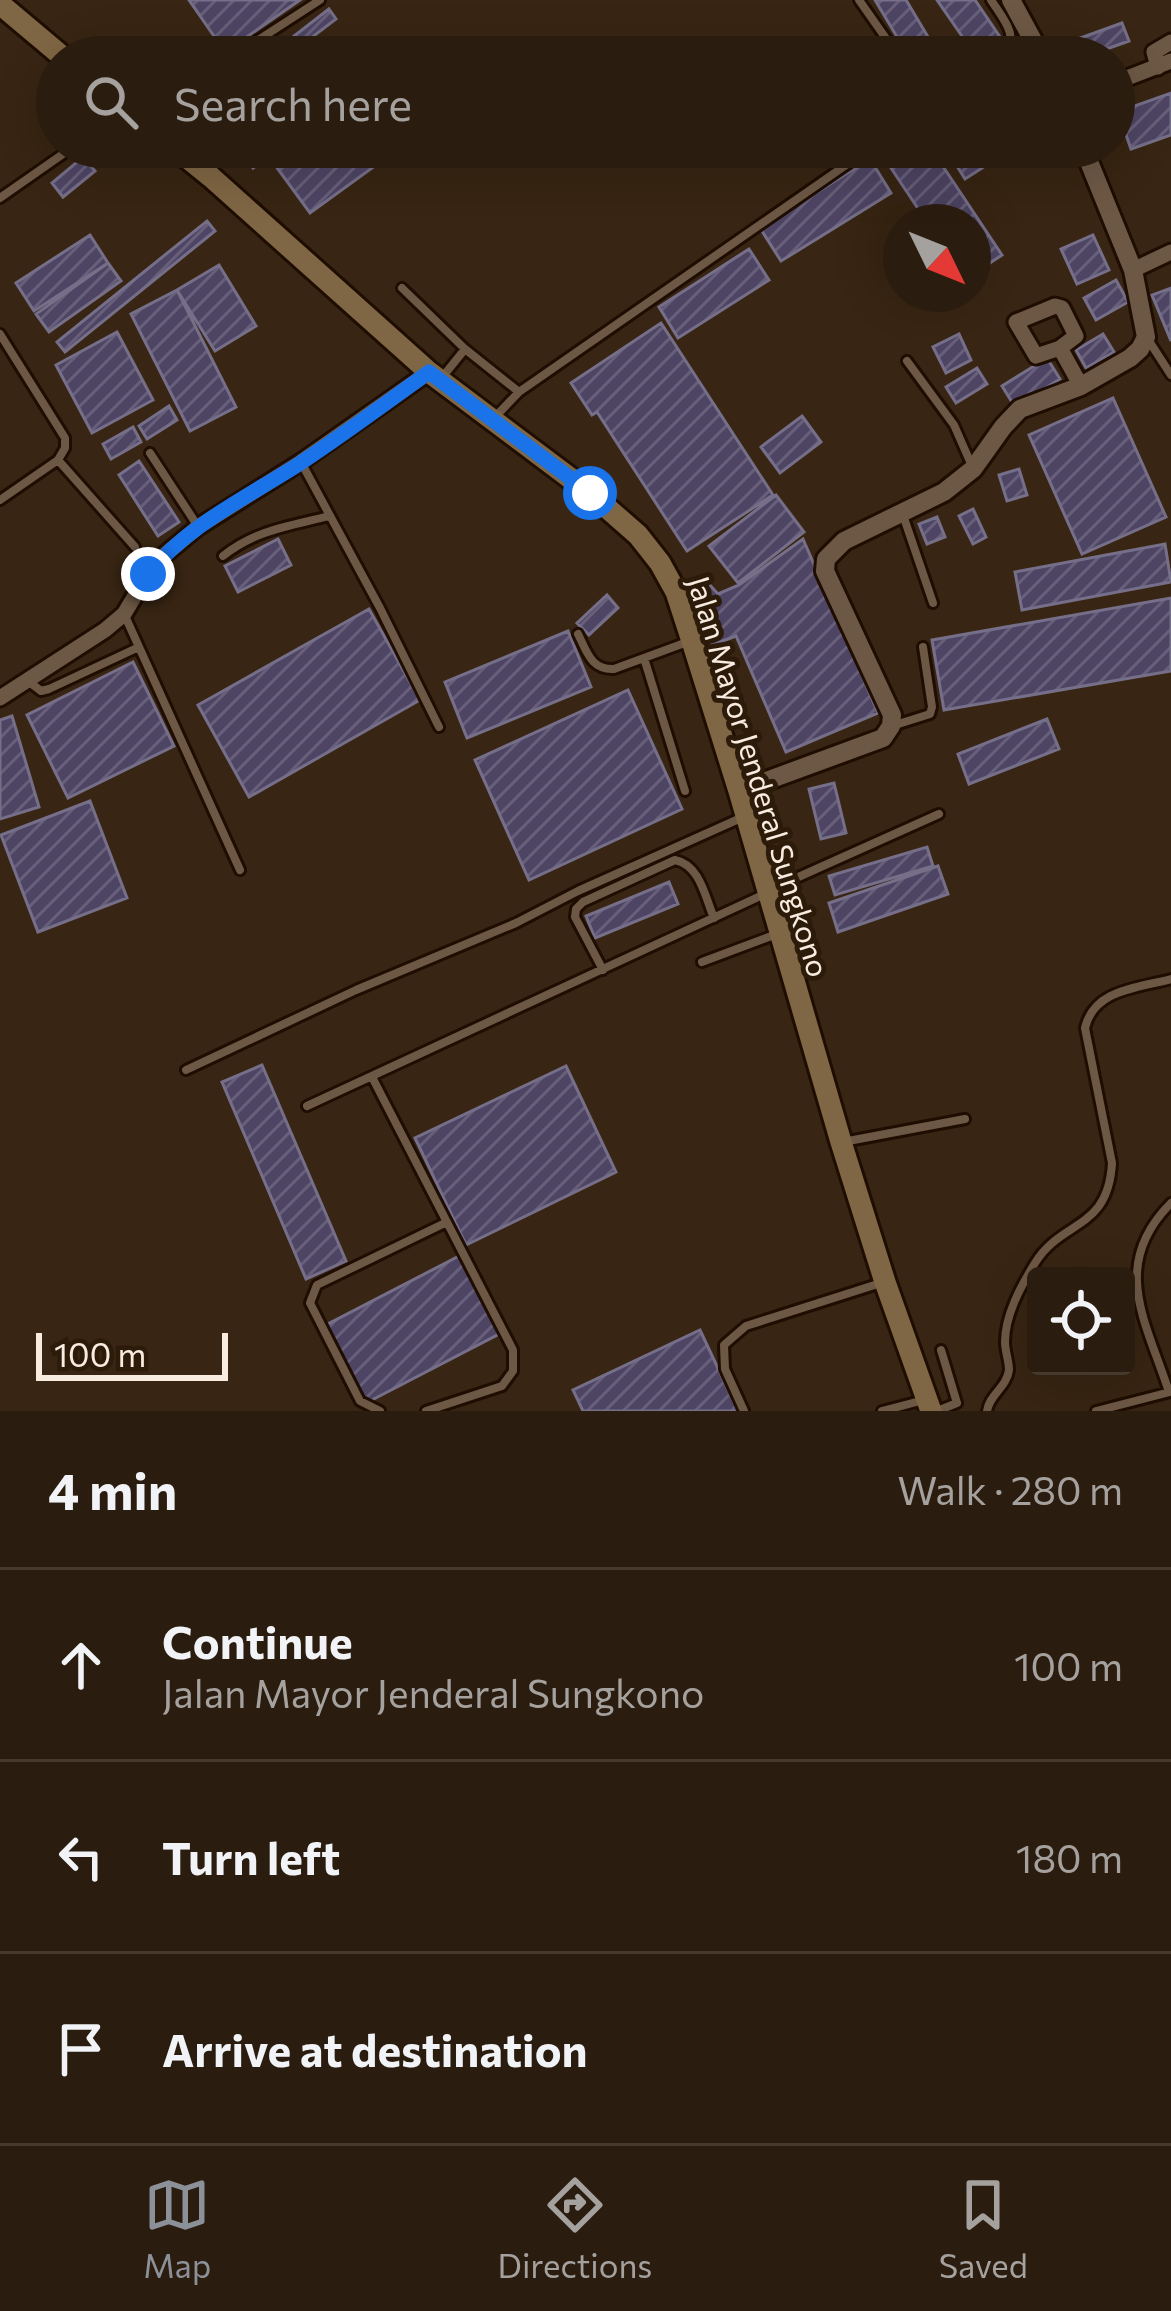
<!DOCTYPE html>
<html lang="en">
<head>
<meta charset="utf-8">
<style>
	:root { --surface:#2a1c0e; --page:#36291c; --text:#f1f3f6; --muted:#a5a19e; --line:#463a2e; --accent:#8c9099 }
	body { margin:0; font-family:Commissioner,sans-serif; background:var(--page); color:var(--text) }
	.controls { position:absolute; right:36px; bottom:36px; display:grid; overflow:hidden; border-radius:12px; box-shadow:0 12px 48px #0002 }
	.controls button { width:108px; height:108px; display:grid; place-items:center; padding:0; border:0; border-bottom:3px solid var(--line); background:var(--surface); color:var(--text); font:60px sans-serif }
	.compass { position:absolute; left:883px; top:204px; width:108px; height:108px; border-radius:50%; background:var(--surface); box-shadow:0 12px 48px #0002; rotate:133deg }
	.scale { position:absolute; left:36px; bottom:30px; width:192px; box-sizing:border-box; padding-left:12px; border:6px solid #f8ebe0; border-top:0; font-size:33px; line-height:42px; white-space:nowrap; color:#f8ebe0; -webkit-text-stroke:9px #2d1b0a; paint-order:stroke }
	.stop { position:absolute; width:36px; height:36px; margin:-27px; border:9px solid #1a73e8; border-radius:50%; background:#fff }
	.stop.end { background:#1a73e8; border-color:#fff; box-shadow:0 3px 12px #0008 }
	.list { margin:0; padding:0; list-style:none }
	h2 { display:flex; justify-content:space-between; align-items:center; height:156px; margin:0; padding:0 48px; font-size:51px }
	h2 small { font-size:39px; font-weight:400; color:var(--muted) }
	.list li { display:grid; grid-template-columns:78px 1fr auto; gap:36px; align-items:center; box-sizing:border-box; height:192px; padding:0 48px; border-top:3px solid var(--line) }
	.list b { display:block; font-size:45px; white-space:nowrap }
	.list p { margin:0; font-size:39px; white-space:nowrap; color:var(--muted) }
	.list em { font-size:39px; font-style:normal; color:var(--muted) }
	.icon { flex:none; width:66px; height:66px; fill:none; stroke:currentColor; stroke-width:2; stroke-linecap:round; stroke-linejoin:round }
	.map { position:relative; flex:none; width:1171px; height:1411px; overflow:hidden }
	.search { position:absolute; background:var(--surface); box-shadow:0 12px 48px #0002; left:36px; right:36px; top:36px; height:132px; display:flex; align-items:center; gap:30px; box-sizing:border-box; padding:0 42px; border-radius:66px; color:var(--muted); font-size:45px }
	.sheet { height:732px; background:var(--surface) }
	nav { display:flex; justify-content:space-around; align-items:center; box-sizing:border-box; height:168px; border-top:3px solid var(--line); background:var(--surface); font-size:33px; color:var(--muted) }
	nav a { display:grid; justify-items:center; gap:6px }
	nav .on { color:var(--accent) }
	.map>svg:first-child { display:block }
	.building { fill:url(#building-hatch); stroke:#766f89; stroke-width:3 }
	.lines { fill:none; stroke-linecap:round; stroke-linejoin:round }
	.service-casing { stroke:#1e0d00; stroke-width:14 }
	.minor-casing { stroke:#1e0d00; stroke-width:21 }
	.tertiary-casing { stroke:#1e0d00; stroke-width:24 }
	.secondary-casing { stroke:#1e0d00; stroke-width:27 }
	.service { stroke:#6d5845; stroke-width:8 }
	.minor { stroke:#6d5845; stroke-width:15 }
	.tertiary { stroke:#6d5845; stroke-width:18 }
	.secondary { stroke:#7f6644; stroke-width:21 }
	.route { stroke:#1a73e8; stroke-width:15 }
	.labels { text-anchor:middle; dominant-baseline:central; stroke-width:10; stroke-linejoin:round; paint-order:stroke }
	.street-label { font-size:30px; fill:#f8ebe0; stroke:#2d1b0a }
</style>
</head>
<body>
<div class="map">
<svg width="1171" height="1411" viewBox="0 0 1171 1411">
	<defs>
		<pattern id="building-hatch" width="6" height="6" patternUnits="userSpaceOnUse" patternTransform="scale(3)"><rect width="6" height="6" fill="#4e4564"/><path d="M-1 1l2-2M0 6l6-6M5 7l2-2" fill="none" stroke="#68607a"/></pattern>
	</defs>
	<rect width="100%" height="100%" fill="#382513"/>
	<path class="building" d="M 189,0 L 300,0 L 225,52 Z
		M 875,0 L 906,0 L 940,57 L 909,57 Z
		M 937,0 L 975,0 L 1000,37 L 975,55 Z
		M 329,9 L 336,19 L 286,57 L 267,57 Z
		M 1122,23 L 1129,41 L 1084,57 L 1069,57 L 1064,44 Z
		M 1171,93 L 1171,135 L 1131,149 L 1118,112 Z
		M 250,147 L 283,147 L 253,168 L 243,152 Z
		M 299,147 L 401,147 L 310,213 L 275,165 Z
		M 884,147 L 930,147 L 1002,255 L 973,274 L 973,222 L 927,222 L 879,150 Z
		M 945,147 L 1015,147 L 965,179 Z
		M 83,157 L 95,171 L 63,197 L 52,183 Z
		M 870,159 L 891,193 L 781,261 L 760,228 Z
		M 207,221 L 215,231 L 65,352 L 57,342 Z
		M 90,235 L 108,263 L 34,311 L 16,283 Z
		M 1093,235 L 1109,270 L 1077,284 L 1061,249 Z
		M 749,249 L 769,280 L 678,338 L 659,307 Z
		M 108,263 L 121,281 L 49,332 L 36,314 Z
		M 219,265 L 256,326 L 215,351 L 177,290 Z
		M 1116,280 L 1128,302 L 1096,320 L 1084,298 Z
		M 1171,288 L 1171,341 L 1152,295 Z
		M 177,290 L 236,407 L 190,431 L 131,314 Z
		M 661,323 L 773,495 L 687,551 L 597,412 L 592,415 L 571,383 Z
		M 117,332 L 153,400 L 92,433 L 56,365 Z
		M 959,334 L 971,360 L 946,373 L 933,347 Z
		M 1103,334 L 1114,352 L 1086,368 L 1076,350 Z
		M 1047,358 L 1060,379 L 1015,407 L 1002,386 Z
		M 977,368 L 987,384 L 956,403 L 946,387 Z
		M 1113,398 L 1166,517 L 1082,554 L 1029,435 Z
		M 169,406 L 177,420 L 147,439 L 139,426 Z
		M 802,416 L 821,442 L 780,473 L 761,447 Z
		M 133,427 L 141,442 L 111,459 L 103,444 Z
		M 139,461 L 179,522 L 158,536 L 119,475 Z
		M 1019,469 L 1027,495 L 1007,501 L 999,475 Z
		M 776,495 L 804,532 L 738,583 L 709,546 Z
		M 973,509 L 986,537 L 973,544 L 959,516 Z
		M 937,517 L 945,537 L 927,544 L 919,524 Z
		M 278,539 L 291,565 L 238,592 L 225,566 Z
		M 803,539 L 878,713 L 786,752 L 736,636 L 712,645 L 690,590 L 708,583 L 718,594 L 739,585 Z
		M 1165,544 L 1171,582 L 1022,610 L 1015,572 Z
		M 607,595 L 618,608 L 589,635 L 577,623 Z
		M 1171,598 L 1171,671 L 944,710 L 932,640 Z
		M 369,609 L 420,700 L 249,797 L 198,705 Z
		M 568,631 L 591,687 L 467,738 L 445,682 Z
		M 133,662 L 174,746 L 68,798 L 27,715 Z
		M 628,690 L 682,809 L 529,880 L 475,760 Z
		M 12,716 L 39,807 L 0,819 L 0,720 Z
		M 1047,719 L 1059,749 L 969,784 L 958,754 Z
		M 834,783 L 846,833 L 821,839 L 809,789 Z
		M 90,801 L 127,898 L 38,932 L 1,835 Z
		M 927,847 L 933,866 L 835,895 L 829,876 Z
		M 938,866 L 948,894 L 838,932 L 829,903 Z
		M 669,882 L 678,904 L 595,938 L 586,916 Z
		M 262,1065 L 346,1261 L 306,1279 L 222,1082 Z
		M 566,1066 L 616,1172 L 466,1245 L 415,1138 Z
		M 461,1255 L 501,1333 L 366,1403 L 326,1325 Z
		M 700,1330 L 738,1411 L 583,1411 L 573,1390 Z"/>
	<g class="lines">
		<g class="service-casing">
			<path id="service" d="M 859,0 L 899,57
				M 991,0 C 1004,20 1021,37 1002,57
				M 110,43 L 127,57
				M 232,57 L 320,0
				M 0,198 L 73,147
				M 402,288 L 465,349 L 519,392 L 872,147
				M 0,334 L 65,438 L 65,448 L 58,460 L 135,547
				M 1149,341 L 1171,375
				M 907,361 L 954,425 L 972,466
				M 440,380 L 465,349
				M 495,417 L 519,392
				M 150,453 L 197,525
				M 302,464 L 380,608 L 439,727
				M 0,500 L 58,460
				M 903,515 L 933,603
				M 223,556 C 255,530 290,526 329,516
				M 125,616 L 240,870
				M 578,634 C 587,652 591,670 614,669 L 690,641
				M 644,658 L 685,791
				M 28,681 L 41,691 L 49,689 L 139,647
				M 892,726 L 930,714 L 932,707 L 923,647
				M 702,962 L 777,934
				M 603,970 L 575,917 L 576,909 L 583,902 L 675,860 C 700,865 705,897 714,918
				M 186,1070 L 356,990 L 516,923 L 578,891 L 741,818
				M 372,1077 L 513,1350 L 513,1371 L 502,1386 L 426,1411
				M 307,1106 L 767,893 L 785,883 L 939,814
				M 843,1142 L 965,1119
				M 1169,1392 C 1146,1321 1109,1265 1171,1203
				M 380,1411 L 360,1401 L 310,1303 L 317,1285 L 447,1222
				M 744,1411 L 725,1369 L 724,1345 L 746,1326 L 884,1282
				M 882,1411 L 924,1400
				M 937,1411 L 957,1403 L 941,1350
				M 987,1411 C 989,1395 1007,1387 1009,1370 C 1009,1361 1005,1351 1005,1342 C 1005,1315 1021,1286 1035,1263 C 1062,1219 1108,1231 1112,1163 L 1085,1028 C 1094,989 1138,988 1171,979
				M 1096,1411 L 1170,1392"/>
		</g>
		<g class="minor-casing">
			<path id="minor" d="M 1158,67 L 1154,52 L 1171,42
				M 1114,83 L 1171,61
				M 1133,270 L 1171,252
				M 1060,348 L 1036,356 L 1016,322 L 1055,306 L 1062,308 L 1076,336 L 1060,348 L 1081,386
				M 0,698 L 105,630 L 124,614 L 148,574 L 162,557 L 198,527 L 301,462 L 429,372"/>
		</g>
		<g class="tertiary-casing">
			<path id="tertiary" d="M 1011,0 L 1042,57
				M 739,791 L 883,738 L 891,726 L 892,715 L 825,571 L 826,559 L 844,541 L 944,492 L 973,469 L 1003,427 L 1020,409 L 1081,386 L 1130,358 L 1140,349 L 1146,337 L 1133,270 L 1083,147"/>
		</g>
		<g class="secondary-casing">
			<path id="secondary" d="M 0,4 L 63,57
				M 174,147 L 211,177 L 429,372 L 590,493 L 638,535 L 660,563 L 676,592 L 692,641 L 739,791 L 841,1142 L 885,1282 L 931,1411"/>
		</g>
		<use href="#service" class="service"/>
		<use href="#minor" class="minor"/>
		<use href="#tertiary" class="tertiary"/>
		<use href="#secondary" class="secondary"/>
	</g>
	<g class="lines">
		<path class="route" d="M 148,574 C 188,525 246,498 299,464 C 343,435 386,403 429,372 L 590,493"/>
	</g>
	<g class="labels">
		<g class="street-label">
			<text transform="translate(760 776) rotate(73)">Jalan Mayor Jenderal Sungkono</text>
		</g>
	</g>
</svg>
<div class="controls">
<button><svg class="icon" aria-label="locate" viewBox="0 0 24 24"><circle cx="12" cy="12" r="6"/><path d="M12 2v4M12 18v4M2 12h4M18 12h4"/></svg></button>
</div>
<svg class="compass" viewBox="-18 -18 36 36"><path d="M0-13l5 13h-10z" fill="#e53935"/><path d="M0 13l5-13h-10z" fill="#a5a19e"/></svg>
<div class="scale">100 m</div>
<div class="stop" style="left:590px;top:493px"></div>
<div class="stop end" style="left:148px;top:574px"></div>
<div class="search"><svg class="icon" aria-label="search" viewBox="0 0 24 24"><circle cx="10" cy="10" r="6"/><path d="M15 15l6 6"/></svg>Search here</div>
</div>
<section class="sheet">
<h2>4 min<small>Walk · 280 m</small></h2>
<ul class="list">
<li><svg class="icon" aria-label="ahead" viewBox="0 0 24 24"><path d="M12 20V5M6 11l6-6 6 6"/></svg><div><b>Continue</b><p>Jalan Mayor Jenderal Sungkono</p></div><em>100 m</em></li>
<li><svg class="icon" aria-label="left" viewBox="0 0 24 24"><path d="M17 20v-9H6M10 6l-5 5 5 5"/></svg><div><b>Turn left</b></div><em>180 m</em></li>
<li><svg class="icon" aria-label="arrive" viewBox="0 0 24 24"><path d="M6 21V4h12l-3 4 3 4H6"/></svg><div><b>Arrive at destination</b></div></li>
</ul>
</section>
<nav>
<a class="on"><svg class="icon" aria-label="map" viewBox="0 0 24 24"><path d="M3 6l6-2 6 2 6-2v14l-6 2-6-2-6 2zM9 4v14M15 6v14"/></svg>Map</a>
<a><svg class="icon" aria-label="directions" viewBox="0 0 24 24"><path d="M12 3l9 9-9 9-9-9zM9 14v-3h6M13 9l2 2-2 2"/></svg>Directions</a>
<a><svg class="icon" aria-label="saved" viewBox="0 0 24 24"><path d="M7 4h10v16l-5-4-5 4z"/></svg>Saved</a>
</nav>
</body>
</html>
